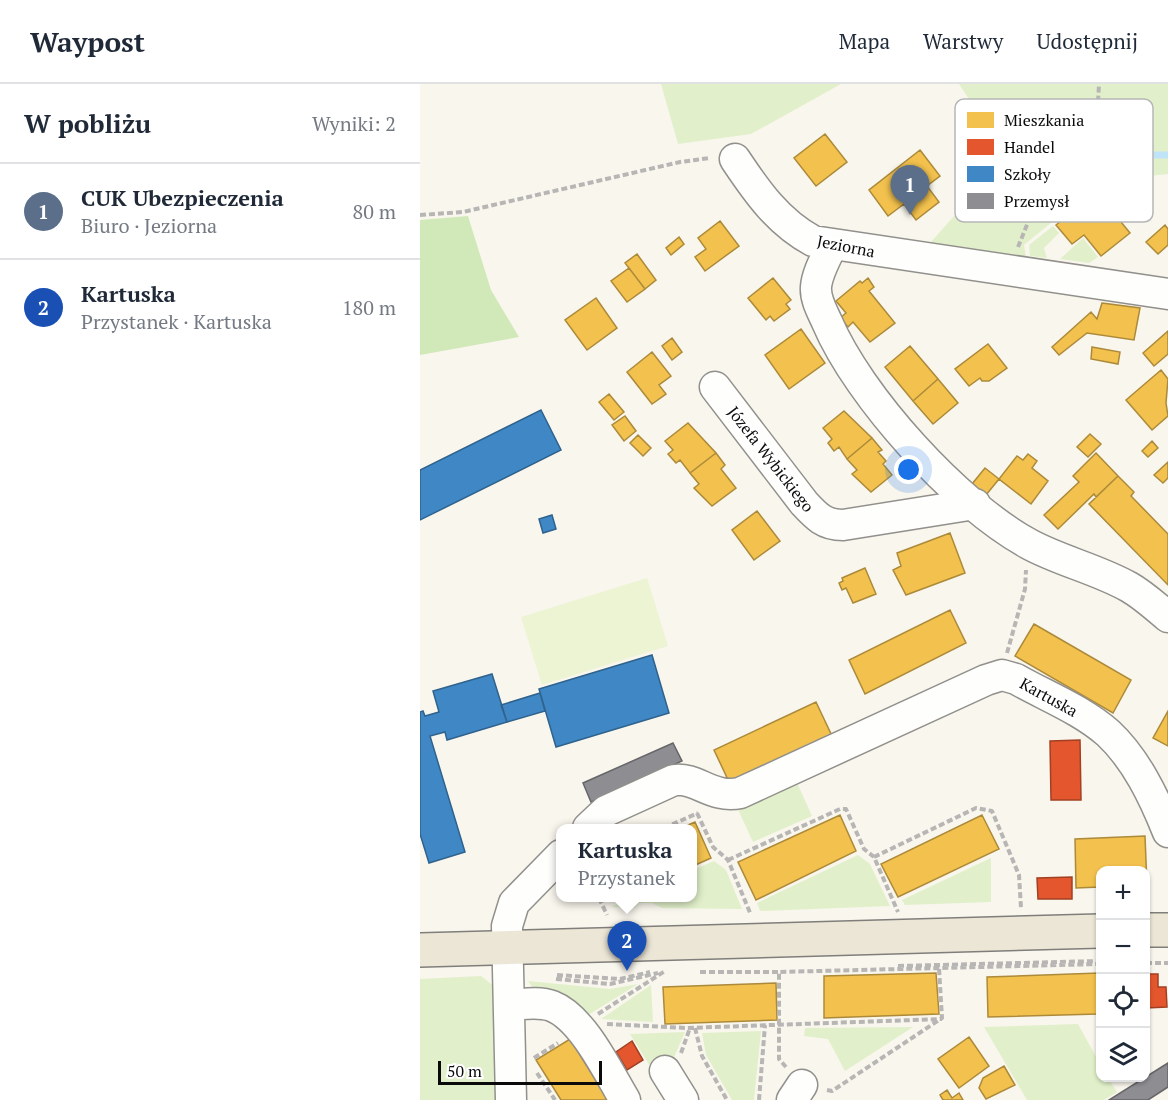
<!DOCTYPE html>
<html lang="pl">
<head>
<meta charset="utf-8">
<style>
	:root { --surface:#fff; --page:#f6f6f7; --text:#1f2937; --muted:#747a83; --line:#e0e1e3; --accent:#5e5d59 }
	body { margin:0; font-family:"PT Serif",serif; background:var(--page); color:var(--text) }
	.controls { position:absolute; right:18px; bottom:18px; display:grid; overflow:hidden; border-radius:12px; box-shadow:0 2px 4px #0004 }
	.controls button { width:54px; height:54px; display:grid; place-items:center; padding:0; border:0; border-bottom:2px solid var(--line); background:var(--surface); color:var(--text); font:30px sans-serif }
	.scale { position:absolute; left:18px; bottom:15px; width:164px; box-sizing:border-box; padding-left:6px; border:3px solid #0a0a0a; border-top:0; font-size:16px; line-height:21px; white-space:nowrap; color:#0a0a0a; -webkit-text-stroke:4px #fff; paint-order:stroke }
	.you { position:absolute; left:489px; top:386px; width:21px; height:21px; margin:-15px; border:4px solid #fff; border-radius:50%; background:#1a73e8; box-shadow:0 0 0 9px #1a73e833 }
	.badge { display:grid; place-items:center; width:39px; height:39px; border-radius:50%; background:var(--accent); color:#fff; font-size:20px; font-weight:700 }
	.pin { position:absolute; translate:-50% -50px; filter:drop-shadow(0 2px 3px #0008) }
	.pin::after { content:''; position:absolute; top:32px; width:21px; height:18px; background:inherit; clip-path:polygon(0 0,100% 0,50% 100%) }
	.popup { position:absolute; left:136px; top:740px; width:141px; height:78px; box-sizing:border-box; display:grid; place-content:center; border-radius:12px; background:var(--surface); filter:drop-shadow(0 2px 4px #0005); font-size:20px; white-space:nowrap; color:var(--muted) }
	.popup b { font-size:22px; color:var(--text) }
	.popup::after { content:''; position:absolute; left:50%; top:100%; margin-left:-12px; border:12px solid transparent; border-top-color:var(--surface) }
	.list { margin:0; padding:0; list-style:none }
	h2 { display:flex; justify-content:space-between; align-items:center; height:78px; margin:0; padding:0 24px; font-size:26px }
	h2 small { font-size:20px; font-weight:400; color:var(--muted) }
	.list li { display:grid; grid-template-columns:39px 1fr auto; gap:18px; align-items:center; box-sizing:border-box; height:96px; padding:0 24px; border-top:2px solid var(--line) }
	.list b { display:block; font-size:22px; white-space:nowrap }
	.list p { margin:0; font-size:20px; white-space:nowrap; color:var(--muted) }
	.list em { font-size:20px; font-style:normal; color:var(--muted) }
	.icon { flex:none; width:33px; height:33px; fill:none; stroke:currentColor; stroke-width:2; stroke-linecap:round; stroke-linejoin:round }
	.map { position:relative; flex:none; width:748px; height:1016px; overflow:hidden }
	header { display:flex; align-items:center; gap:36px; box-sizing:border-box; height:84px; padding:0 30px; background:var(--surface); border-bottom:2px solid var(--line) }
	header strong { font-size:28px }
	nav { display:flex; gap:33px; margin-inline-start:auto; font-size:21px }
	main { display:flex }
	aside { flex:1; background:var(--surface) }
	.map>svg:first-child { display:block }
	.green { fill:#e1f0ca }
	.forest { fill:#d1e9b8 }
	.pitch { fill:#ecf4d4 }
	.homes { fill:#f2c14e; stroke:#ac8a3a; stroke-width:1.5 }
	.shops { fill:#e4572e; stroke:#a34023; stroke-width:1.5 }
	.schools { fill:#3f88c5; stroke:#2f628d; stroke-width:1.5 }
	.industry { fill:#8d8d92; stroke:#666669; stroke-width:1.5 }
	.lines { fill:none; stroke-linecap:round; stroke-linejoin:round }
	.stream { stroke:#bfe4f8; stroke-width:7 }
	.minor-casing { stroke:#92908c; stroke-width:33 }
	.major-casing { stroke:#7f7e7a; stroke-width:36 }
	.path { stroke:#b7b6b5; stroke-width:4; stroke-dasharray:6 3; stroke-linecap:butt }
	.minor { stroke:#fefefc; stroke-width:30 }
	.major { stroke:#ebe6d6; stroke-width:33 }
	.labels { text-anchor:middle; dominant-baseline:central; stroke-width:6; stroke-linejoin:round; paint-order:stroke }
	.street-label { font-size:16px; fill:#0a0a0a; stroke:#fff }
	.key { fill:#fff; stroke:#b6b6b6; stroke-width:1.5 }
	.key-label { font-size:16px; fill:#0a0a0a }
</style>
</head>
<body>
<header>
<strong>Waypost</strong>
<nav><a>Mapa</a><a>Warstwy</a><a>Udostępnij</a></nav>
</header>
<main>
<aside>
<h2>W pobliżu<small>Wyniki: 2</small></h2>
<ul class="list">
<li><span class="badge" style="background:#5c6f8a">1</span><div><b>CUK Ubezpieczenia</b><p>Biuro · Jeziorna</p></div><em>80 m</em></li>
<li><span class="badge" style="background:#1a4fb4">2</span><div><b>Kartuska</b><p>Przystanek · Kartuska</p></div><em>180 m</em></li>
</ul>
</aside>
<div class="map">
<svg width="748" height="1016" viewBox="0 0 748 1016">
	<rect width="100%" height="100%" fill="#f9f6ed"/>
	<path class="green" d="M 241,0 L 421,0 L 331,50 L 258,60 Z
		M 539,0 L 748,0 L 748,90 L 682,97 L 604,161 L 606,173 L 510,159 L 587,73 Z
		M 633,142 L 639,149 L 624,164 L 627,174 L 610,172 L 609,161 Z
		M 663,154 L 678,173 L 669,179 L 640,175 Z
		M 374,692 L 392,732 L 333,758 L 315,719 Z
		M 438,771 L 450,780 L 470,822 L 340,827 L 337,819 Z
		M 571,774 L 571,818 L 485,821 L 482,816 Z
		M 294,777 L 306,786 L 322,825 L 242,824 L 232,819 L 219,819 L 215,824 L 191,823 L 212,814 L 273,814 L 273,786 Z
		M 61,892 L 75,903 L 76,1016 L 0,1016 L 0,895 Z
		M 108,897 L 190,905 L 218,900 L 165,933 L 115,907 Z
		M 231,901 L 233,938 L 181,935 Z
		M 658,940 L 680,980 L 680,994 L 688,994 L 697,1008 L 684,1016 L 607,1016 L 564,943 Z
		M 493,943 L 425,987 L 408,955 L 384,952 L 385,944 Z
		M 341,947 L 334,1016 L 312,1016 L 286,971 L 282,949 Z
		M 265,948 L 252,978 L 235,990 L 210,950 Z"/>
	<path class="forest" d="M 48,132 L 71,206 L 99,253 L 0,271 L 0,136 Z"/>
	<path class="pitch" d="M 227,494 L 248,562 L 122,601 L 101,533 Z"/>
	<path class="homes" d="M 405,50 L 427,78 L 396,102 L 374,74 Z
		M 500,66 L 520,92 L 507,102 L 519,118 L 496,136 L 484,120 L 468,132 L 449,106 Z
		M 672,112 L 683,126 L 688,122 L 710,149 L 681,172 L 664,151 L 652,160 L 636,141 Z
		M 300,137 L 319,162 L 285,187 L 275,173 L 286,165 L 278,154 Z
		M 745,141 L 748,145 L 748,161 L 738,170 L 726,158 Z
		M 259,153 L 264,160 L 251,171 L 246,164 Z
		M 217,170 L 236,196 L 225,205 L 205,179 Z
		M 209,184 L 225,205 L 207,218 L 191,197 Z
		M 353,194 L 371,216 L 366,220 L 370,225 L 354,237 L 350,232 L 346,236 L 328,214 Z
		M 448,194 L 454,203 L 449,207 L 475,239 L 450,258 L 433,238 L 428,243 L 420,234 L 426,229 L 416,217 L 440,197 L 442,199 Z
		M 176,214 L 197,244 L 167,266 L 145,236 Z
		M 682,219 L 720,224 L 714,256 L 667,249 L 639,271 L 632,263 L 671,228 L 677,235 Z
		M 381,245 L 405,279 L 369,305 L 345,271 Z
		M 748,247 L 748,270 L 734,282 L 723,269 Z
		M 252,254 L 262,268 L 252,276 L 242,262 Z
		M 568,260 L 587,284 L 569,297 L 562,297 L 560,294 L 549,302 L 535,285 Z
		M 490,262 L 518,295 L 493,317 L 465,283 Z
		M 672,263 L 700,268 L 698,280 L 671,275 Z
		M 232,268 L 251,292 L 239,301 L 246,310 L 232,320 L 207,288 Z
		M 741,286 L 748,295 L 746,319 L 748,332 L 732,346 L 706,316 Z
		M 518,295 L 538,319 L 513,340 L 493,317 Z
		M 189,310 L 204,328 L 194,336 L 179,318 Z
		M 424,327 L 452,354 L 427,375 L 419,363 L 414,367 L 408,359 L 412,355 L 403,344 Z
		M 205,332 L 216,347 L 204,357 L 192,341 Z
		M 268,339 L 296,369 L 270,389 L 260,376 L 256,379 L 248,370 L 253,366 L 245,357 Z
		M 670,350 L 681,360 L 668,373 L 657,363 Z
		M 218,351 L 231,364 L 223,372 L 210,359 Z
		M 452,354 L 462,366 L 458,368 L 466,377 L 463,380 L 472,391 L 451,408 L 432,390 L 437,386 L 427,375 Z
		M 732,357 L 738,364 L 728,373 L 722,367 Z
		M 296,369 L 305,381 L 301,385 L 316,404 L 292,422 L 274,404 L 279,400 L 270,389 Z
		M 676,369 L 698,392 L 676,413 L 674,410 L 638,445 L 624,431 L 659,398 L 653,392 Z
		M 608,370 L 617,377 L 612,384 L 628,397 L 611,420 L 579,395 L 597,372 L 603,376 Z
		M 748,378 L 748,394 L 743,399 L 734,391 Z
		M 565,384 L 579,395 L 566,411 L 552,400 Z
		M 698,392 L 714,408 L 711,412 L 748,450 L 748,501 L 669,420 Z
		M 337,427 L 360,457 L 334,476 L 312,446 Z
		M 530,449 L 545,489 L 486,511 L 473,486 L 481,482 L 477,469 Z
		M 445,484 L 456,510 L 433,519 L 426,504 L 422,506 L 419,499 L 423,497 L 422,494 Z
		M 530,526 L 546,559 L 445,610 L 429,576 Z
		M 614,540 L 711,596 L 693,629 L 595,572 Z
		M 396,618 L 412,652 L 310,700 L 294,666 Z
		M 748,627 L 748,662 L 733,654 Z
		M 420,731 L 436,767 L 336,816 L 318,778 Z
		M 562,731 L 579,765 L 478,813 L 461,780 Z
		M 275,738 L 291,774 L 273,782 L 273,744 L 261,744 Z
		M 725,752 L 727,802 L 726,786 L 680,786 L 680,803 L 656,804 L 655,755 Z
		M 516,889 L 519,930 L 404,934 L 404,892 Z
		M 679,889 L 678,930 L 568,933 L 567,893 Z
		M 356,899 L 357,936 L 245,940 L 243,903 Z
		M 549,953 L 569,982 L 539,1004 L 518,975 Z
		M 150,955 L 188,1016 L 141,1016 L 116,976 Z
		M 584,982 L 595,1001 L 566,1015 L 559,1004 L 563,994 Z
		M 527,1006 L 532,1014 L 539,1009 L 543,1016 L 523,1016 L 520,1011 Z"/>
	<path class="shops" d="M 660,656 L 661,716 L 631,716 L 630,657 Z
		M 652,793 L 652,815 L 618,815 L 617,794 Z
		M 726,890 L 738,890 L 738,903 L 746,903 L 747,923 L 726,924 Z
		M 212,957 L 223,976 L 207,986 L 196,968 Z"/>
	<path class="schools" d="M 121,326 L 141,366 L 0,436 L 0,386 Z
		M 132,431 L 136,445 L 123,449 L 119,435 Z
		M 232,571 L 249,629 L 136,663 L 119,605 Z
		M 72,590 L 87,638 L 27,656 L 25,648 L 10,652 L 45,768 L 9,779 L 0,750 L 0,628 L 3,627 L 5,632 L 19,628 L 13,607 Z
		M 120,609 L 125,627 L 87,638 L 81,621 Z"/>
	<path class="industry" d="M 253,659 L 262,677 L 171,718 L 163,699 Z
		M 748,979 L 748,1003 L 728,1016 L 689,1016 Z"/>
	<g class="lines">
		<path class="stream" d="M 604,57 L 627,59
			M 636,60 L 685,71 L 748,71"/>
		<g class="minor-casing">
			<path id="minor" d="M 315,75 C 337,108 358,138 393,157 L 748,210
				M 412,161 C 406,174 397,189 396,203 C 395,215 402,227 407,238 C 439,313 536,420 609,460 C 640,477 677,485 709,503 C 723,511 735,522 748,533
				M 295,303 L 384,419 C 396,432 404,441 423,441 L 555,420
				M 168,744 L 186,727 L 254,696 C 277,693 292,715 320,709 L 566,596 L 582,591 L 596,595 C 626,612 662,626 688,649 C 716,675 734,713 748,748
				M 90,921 C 104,920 119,917 132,922 C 163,934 188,988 205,1016
				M 245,987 L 263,1016
				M 91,1016 L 87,842 L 94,819 L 141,771
				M 372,1016 L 382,1001"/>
		</g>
		<g class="major-casing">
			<path id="major" d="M 726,846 L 748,846
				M 0,866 L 680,847"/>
		</g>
		<path class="path" d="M 0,131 L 43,128 L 260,78 L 290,74
			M 598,163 L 626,94 L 634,43 L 677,37 L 679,0
			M 587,569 L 605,505 L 606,486
			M 277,729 L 293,763 L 308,776 L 331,831
			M 244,744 L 278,729
			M 454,773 L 556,724 L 572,727 L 599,791 L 601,824
			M 308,776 L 420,725 L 426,725 L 444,765 L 454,773 L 478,828
			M 179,814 L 187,831
			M 726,879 L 748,879
			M 478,882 L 680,877
			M 280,888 L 359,888
			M 137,891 L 200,895 L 230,888
			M 136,895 L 190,900 L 238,889
			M 178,930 L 245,887
			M 187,940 L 267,944 L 522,935
			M 275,944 L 282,972 L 307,1016
			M 261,969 L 270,944
			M 114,974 L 138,959
			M 366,983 L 359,975 L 359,888 L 680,880
			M 117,989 L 135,1016
			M 407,1006 L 412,1007 L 522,934 L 519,884
			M 339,1016 L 345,941"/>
		<use href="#minor" class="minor"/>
		<use href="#major" class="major"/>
	</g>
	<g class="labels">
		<g class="street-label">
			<text transform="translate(426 162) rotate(11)">Jeziorna</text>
			<text transform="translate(351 375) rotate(52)">Józefa Wybickiego</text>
			<text transform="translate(629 613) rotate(29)">Kartuska</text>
		</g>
	</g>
	<rect x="535" y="15" width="198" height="123" rx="9" class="key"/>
	<rect x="547" y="28" width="27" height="16" fill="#f2c14e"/>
	<rect x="547" y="55" width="27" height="16" fill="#e4572e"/>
	<rect x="547" y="82" width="27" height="16" fill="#3f88c5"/>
	<rect x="547" y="109" width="27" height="16" fill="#8d8d92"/>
	<g class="key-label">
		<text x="584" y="42">Mieszkania</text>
		<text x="584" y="69">Handel</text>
		<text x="584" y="96">Szkoły</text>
		<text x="584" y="123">Przemysł</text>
	</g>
</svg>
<div class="controls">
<button>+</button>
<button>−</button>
<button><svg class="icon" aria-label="locate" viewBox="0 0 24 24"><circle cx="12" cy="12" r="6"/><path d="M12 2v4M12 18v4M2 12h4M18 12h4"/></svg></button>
<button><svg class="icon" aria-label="layers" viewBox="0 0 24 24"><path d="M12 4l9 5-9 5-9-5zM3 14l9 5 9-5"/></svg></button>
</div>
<div class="scale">50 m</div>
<div class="you"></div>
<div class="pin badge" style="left:490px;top:131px;background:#5c6f8a">1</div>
<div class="pin badge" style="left:207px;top:887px;background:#1a4fb4">2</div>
<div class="popup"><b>Kartuska</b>Przystanek</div>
</div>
</main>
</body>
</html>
